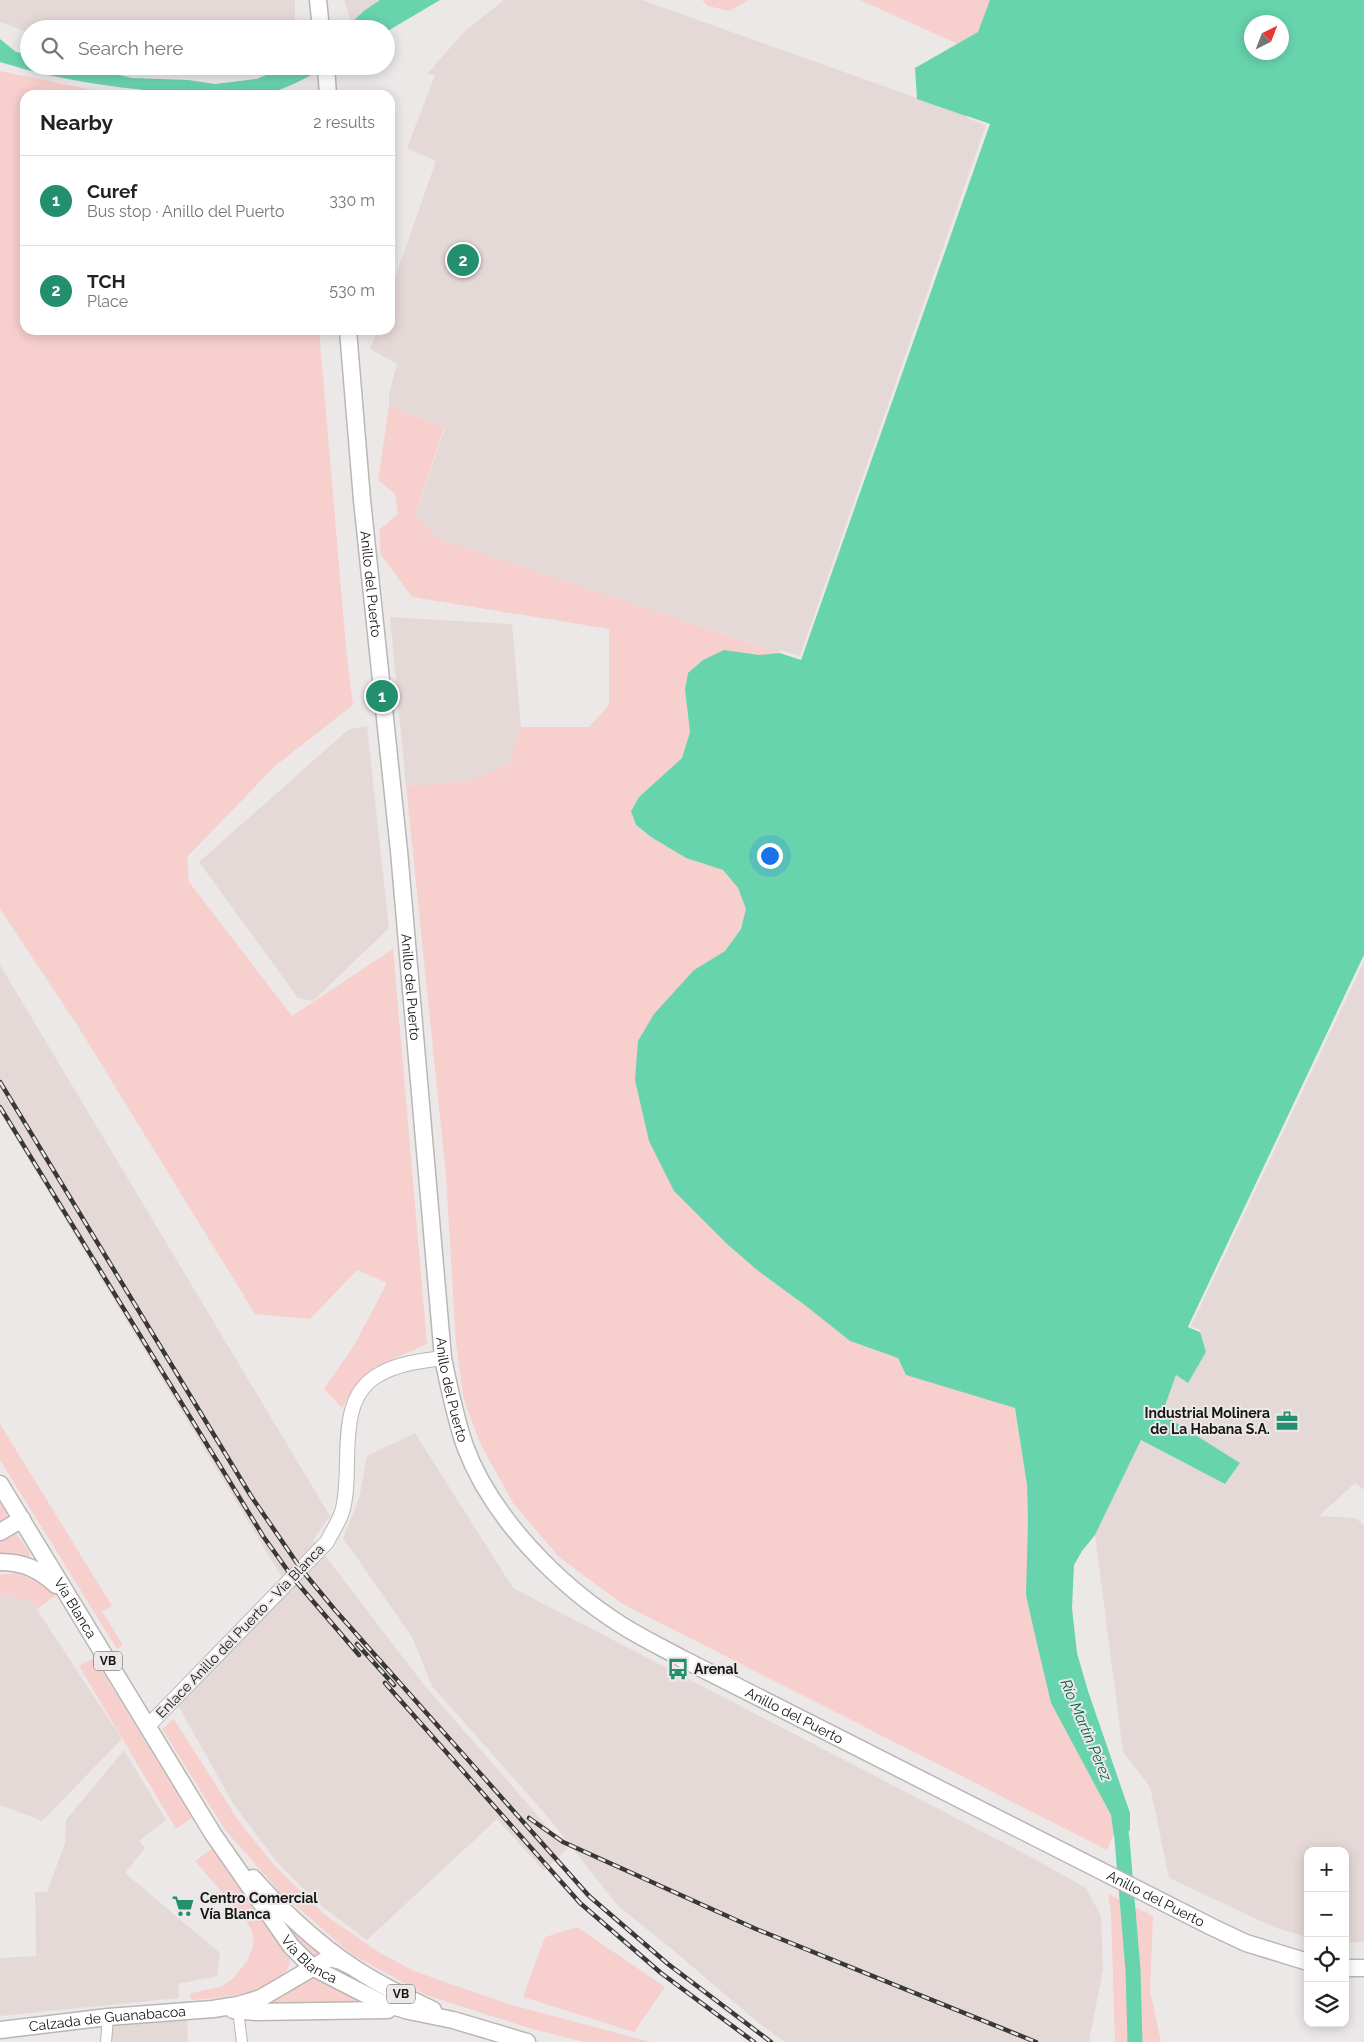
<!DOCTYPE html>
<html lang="en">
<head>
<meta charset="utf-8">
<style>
	:root { --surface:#fff; --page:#f6f6f6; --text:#222; --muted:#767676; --line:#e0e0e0; --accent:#248f6e }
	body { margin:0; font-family:Raleway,sans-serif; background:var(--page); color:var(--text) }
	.controls { position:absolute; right:15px; bottom:15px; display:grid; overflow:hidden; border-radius:10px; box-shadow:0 2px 12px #0003 }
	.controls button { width:45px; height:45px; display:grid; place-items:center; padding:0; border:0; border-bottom:1px solid var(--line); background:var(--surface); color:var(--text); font:25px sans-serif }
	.compass { position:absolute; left:1244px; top:15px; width:45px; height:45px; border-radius:50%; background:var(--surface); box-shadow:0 2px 12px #0003; rotate:42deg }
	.you { position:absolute; left:769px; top:855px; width:18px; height:18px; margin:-12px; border:4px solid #fff; border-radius:50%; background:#1a73e8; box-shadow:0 0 0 8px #1a73e833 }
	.badge { display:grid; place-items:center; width:32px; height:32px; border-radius:50%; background:var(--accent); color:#fff; font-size:16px; font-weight:700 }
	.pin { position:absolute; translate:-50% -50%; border:2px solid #fff; box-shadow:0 1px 5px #0006 }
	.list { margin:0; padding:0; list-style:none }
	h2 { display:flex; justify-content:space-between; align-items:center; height:65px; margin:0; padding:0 20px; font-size:21px }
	h2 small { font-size:16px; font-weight:400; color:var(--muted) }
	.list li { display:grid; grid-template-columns:32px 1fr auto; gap:15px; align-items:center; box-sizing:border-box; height:90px; padding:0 20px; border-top:1px solid var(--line) }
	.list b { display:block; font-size:19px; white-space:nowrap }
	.list p { margin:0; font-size:16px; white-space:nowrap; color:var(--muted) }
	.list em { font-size:16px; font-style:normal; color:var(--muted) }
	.icon { flex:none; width:28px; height:28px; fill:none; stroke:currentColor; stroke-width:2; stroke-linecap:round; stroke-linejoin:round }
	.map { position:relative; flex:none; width:1364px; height:2042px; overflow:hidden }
	.search { position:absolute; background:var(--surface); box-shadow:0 2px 12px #0003; left:20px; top:20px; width:375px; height:55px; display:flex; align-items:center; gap:12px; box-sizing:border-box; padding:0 18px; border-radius:28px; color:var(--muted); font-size:19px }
	.panel { position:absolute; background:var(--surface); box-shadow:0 2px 12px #0003; left:20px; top:90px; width:375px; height:245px; border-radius:15px }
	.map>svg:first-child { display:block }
	.built { fill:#e5d9d8 }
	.green { fill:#f7cfcd }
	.water { fill:#68d4ad; fill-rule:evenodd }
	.pier { fill:#ece8e8 }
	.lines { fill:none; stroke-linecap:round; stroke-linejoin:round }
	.river { stroke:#68d4ad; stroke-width:15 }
	.minor-casing { stroke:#bab6b6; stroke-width:12 }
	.secondary-casing { stroke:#bab6b6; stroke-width:16 }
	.primary-casing { stroke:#bab6b6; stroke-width:19 }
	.minor { stroke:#fff; stroke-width:10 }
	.secondary { stroke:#fff; stroke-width:14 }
	.primary { stroke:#fff; stroke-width:16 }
	.rail-casing { stroke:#393737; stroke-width:4.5 }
	.rail { stroke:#ece8e8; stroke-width:2.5; stroke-dasharray:8; stroke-linecap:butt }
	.labels { text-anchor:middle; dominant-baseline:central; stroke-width:4; stroke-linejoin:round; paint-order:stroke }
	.shield { fill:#ece8e8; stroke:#565454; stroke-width:1 }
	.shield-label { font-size:12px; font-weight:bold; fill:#161515 }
	.street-label { font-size:14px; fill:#161515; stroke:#ece8e8 }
	.poi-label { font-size:14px; font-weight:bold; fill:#161515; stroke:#ece8e8; text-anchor:start }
	.water-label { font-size:15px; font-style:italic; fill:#056148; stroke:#ece8e8 }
</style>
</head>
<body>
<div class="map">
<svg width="1364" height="2042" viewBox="0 0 1364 2042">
	<rect width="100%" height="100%" fill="#ece8e8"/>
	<path class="built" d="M 0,0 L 295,0 L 295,28 L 29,29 L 29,33 L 0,22 Z
		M 344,0 L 380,0 L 351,21 Z
		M 504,0 L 642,0 L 990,124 L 801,660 L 437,538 L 415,517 L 445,427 L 389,407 L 389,394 L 397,364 L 370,349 L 377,330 L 390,330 L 390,292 L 436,161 L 407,148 L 435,75 L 427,74 L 465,31 Z
		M 390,617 L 512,624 L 521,727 L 510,763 L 472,781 L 406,786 Z
		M 367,726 L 389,928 L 313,1001 L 298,998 L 199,862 L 349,729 Z
		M 1364,955 L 1364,1490 L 1355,1483 L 1319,1516 L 1355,1518 L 1364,1525 L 1364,1942 L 1345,1942 L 1345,1851 L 1308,1851 L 1308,1937 L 1276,1928 L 1169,1878 L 1150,1787 L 1123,1752 L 1095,1535 L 1141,1440 L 1225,1484 L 1240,1463 L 1161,1414 L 1176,1375 L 1188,1383 L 1188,1327 Z
		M 0,965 L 330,1516 L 313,1540 L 425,1686 L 567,1849 L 544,1871 L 497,1819 L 367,1940 L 319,1904 L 276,1861 L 234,1805 L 176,1702 L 289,1589 L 0,1112 Z
		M 415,1433 L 513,1588 L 1029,1856 L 1086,1888 L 1101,1916 L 1103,1969 L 1089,2042 L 785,2042 L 761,2025 L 674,1951 L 618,1906 L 547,1816 L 432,1686 L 412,1637 L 343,1538 L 359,1499 L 367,1456 Z
		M 6,1594 L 32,1602 L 122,1739 L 42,1821 L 0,1805 L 0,1595 Z
		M 124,1750 L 166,1820 L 139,1841 L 145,1848 L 125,1873 L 220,1953 L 217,1976 L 178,1984 L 179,1998 L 0,2016 L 0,1958 L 36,1956 L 35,1892 L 47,1892 L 65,1843 L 66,1820 Z
		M 187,2020 L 188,2042 L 111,2042 L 112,2026 Z"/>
	<path class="green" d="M 702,0 L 748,0 L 730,11 L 708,6 Z
		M 860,0 L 990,0 L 979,32 L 958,44 Z
		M 0,71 L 117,95 L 25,95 L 25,330 L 319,330 L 346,648 L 353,705 L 275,766 L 187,857 L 189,882 L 292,1016 L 393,949 L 427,1344 L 377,1366 L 356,1384 L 342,1408 L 324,1389 L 355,1344 L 387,1283 L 357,1270 L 310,1319 L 255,1314 L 79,1028 L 0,909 Z
		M 389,407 L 444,427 L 415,516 L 437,538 L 780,653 L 759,656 L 724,650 L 685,690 L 690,732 L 682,758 L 639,797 L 631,811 L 636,826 L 651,837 L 686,858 L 723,870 L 738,888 L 747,909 L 741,929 L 725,951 L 694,970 L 674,1191 L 726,1243 L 757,1270 L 806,1306 L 850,1341 L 898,1358 L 907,1375 L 1015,1408 L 1027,1485 L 1028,1521 L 1045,1675 L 1051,1703 L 1111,1815 L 1115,1831 L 1107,1850 L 621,1603 L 559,1557 L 513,1503 L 481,1445 L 464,1400 L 456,1344 L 446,1175 L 406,786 L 472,781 L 510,763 L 521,727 L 589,727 L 609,705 L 609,629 L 412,597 L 381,555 L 379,530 L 398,514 L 395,494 L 378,480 Z
		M 0,1424 L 112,1606 L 102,1611 L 123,1645 L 117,1649 L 0,1460 Z
		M 0,1502 L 9,1518 L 0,1527 Z
		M 15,1532 L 30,1553 L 29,1559 L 0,1557 L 0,1539 Z
		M 14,1573 C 31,1577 43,1582 56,1595 L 37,1609 L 32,1602 L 6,1594 L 0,1595 L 0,1575 Z
		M 94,1658 L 192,1818 L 176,1829 L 79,1666 Z
		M 174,1719 L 238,1820 L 275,1866 L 325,1915 L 380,1953 L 414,1971 L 508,2004 L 651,2042 L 584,2042 L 529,2028 L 426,1995 L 351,1954 L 279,1891 L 226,1831 L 162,1729 Z
		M 213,1848 L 289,1950 C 300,1993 219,1998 191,2000 L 190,1995 L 191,1993 L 220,1987 L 233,1979 L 247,1961 L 254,1944 L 252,1931 L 245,1919 L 195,1861 Z
		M 1108,1894 L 1153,1916 L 1150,1991 L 1161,2042 L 1115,2042 L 1111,1914 Z
		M 272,1903 L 323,1952 L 312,1961 L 288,1933 Z
		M 577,1927 L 665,1987 L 634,2032 L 523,1997 L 545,1937 Z
		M 310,1973 L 368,2003 L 315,2003 L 250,2008 Z"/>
	<path class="water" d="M 380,0 L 440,0 L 386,32 L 386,29 L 344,29 L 365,10 Z
		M 990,0 L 1364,0 L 1364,955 L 1188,1327 L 1200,1332 L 1206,1352 L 1188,1383 L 1176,1375 L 1162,1414 L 1240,1463 L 1225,1484 L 1141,1440 L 1095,1535 L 1082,1551 L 1074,1565 L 1072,1608 L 1077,1653 L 1088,1691 L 1130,1813 L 1130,1830 L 1122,1839 L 1115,1831 L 1111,1815 L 1051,1703 L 1035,1635 L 1026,1595 L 1028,1521 L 1027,1485 L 1015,1408 L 906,1375 L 898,1358 L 850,1341 L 806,1306 L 757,1270 L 726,1243 L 674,1191 L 649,1141 L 635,1080 L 638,1041 L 654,1014 L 694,970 L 725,951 L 741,929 L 746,909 L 738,888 L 723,870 L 686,858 L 651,837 L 636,825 L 631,811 L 639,797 L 682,758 L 690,732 L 685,690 L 688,673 L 703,660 L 724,650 L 759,655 L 780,653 L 801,659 L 989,124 L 917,99 L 915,68 L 978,32 ZM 1252,22 L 1282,22 L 1282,52 L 1252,52 Z
		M 0,39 L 16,52 L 29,54 L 29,66 L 79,66 L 132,78 L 188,80 L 215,84 L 257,79 L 286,66 L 328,66 C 308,77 283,91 261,95 C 240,98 216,95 196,94 C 129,90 64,82 0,62 Z"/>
	<path class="pier" d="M 967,116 L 990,124 L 801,660 L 780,653 L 781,650 L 800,656 L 986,125 L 967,118 Z
		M 1364,955 L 1364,961 L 1360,970 L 1191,1326 L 1201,1330 L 1200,1332 L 1188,1327 Z"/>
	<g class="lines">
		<path class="river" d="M 1119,1819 L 1122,1839 L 1133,1970 L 1135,2042"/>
		<g class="minor-casing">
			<path id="minor" d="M 238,2010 L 242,2042
				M 106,2042 L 108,2017"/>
		</g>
		<g class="secondary-casing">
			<path id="secondary" d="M 148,1726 L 327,1542 C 331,1533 339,1522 342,1512 C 355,1470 332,1399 380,1374 C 399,1363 422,1361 443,1358"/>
		</g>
		<g class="primary-casing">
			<g id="primary">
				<path d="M 318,0 L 321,29"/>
				<path d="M 326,66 L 328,95"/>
				<path id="s1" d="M 348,330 L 362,500 L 399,851 L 443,1358 C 449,1387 455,1417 465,1446 C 491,1517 559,1586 623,1626 C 642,1638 663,1648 683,1659 L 1212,1927 L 1246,1943 L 1308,1962"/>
				<path id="s2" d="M 0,1484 L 213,1834 L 291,1946 L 312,1967 L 382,2003 L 409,2011 L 453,2020 L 527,2042"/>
				<path d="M 0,1532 L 22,1519"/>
				<path d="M 0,1562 C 23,1562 39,1569 56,1585"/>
				<path d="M 253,1878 C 288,1917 327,1953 372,1979 C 392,1991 413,2000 433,2010"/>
				<path d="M 1345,1968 L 1364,1968"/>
				<path d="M 233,2010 L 256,2012 L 388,2010"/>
				<path id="s3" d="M 0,2030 L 108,2017 L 213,2009 L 238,2005 L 261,1998 L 329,1958 L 341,1961 L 351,1966"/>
			</g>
		</g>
		<use href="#minor" class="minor"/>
		<use href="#secondary" class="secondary"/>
		<use href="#primary" class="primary"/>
		<g class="rail-casing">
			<path id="rail" d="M 0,1082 L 251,1496 L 301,1569 L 335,1610 L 589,1896 L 668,1964 L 771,2042
				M 0,1107 L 263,1536 L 293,1578 L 359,1655
				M 357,1644 L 394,1685
				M 385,1683 L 580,1903 L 661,1973 L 754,2042
				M 529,1818 L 563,1842 L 756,1929 L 1036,2042"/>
		</g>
		<use href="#rail" class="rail"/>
	</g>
	<defs>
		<g id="office-bare" transform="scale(1.725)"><path d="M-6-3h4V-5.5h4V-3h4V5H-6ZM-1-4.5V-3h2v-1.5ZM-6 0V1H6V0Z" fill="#248f6e" stroke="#ece8e8" stroke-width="2.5" paint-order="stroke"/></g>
		<g id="bus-bare" transform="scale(1.725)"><path d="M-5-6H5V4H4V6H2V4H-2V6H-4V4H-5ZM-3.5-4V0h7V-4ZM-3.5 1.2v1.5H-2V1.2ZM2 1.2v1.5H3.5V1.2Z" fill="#248f6e" stroke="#ece8e8" stroke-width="2.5" paint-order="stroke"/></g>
		<g id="supermarket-bare" transform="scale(1.725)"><path d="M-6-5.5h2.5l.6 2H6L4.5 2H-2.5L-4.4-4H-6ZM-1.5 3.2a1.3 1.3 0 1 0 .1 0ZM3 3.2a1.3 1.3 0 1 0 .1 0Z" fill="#248f6e" stroke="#ece8e8" stroke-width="2.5" paint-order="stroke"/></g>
	</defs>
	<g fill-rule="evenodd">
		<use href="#office-bare" x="1287" y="1421"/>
		<use href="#bus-bare" x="678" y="1669"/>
		<use href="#supermarket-bare" x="183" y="1906"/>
	</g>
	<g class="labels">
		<g class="shield">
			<rect x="94" y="1651.5" width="28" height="19" rx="4"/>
			<rect x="387" y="1984.5" width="28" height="19" rx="4"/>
		</g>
		<g class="shield-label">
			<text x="108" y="1661">VB</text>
			<text x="401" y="1994">VB</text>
		</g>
		<g class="street-label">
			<text stroke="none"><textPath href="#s1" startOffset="255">Anillo del Puerto</textPath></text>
			<text stroke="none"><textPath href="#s1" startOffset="660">Anillo del Puerto</textPath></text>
			<text stroke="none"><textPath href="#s1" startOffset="1065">Anillo del Puerto</textPath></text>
			<text stroke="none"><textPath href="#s2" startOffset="145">Vía Blanca</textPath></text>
			<text transform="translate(240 1631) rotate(-46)">Enlace Anillo del Puerto - Vía Blanca</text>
			<text stroke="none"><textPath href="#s1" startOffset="1560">Anillo del Puerto</textPath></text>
			<text stroke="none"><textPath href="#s1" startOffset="1965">Anillo del Puerto</textPath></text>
			<text stroke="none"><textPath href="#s2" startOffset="569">Vía Blanca</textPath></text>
			<text stroke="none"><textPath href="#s3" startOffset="108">Calzada de Guanabacoa</textPath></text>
		</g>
		<g class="poi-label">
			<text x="1270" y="1413" text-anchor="end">Industrial Molinera<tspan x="1270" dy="16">de La Habana S.A.</tspan></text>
			<text x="694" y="1669">Arenal</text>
			<text x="200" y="1898">Centro Comercial<tspan x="200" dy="16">Vía Blanca</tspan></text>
		</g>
		<g class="water-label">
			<text transform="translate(1086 1730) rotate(67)">Río Martín Pérez</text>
		</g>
	</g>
</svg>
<div class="controls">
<button>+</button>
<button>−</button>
<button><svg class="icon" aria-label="locate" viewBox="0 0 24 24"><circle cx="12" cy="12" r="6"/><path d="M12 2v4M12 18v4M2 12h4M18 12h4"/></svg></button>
<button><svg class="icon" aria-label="layers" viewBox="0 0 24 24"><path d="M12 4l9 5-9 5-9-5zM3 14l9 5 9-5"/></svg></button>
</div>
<svg class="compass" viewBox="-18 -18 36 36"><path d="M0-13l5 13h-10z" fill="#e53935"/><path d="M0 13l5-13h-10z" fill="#767676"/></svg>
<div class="you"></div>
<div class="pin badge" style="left:382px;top:696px">1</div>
<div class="pin badge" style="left:463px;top:260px">2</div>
<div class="search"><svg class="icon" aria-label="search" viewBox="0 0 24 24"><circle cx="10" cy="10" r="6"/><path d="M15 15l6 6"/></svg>Search here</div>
<section class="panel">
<h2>Nearby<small>2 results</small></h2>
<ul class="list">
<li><span class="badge">1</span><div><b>Curef</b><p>Bus stop · Anillo del Puerto</p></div><em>330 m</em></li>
<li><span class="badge">2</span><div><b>TCH</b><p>Place</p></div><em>530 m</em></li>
</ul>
</section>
</div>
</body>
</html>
